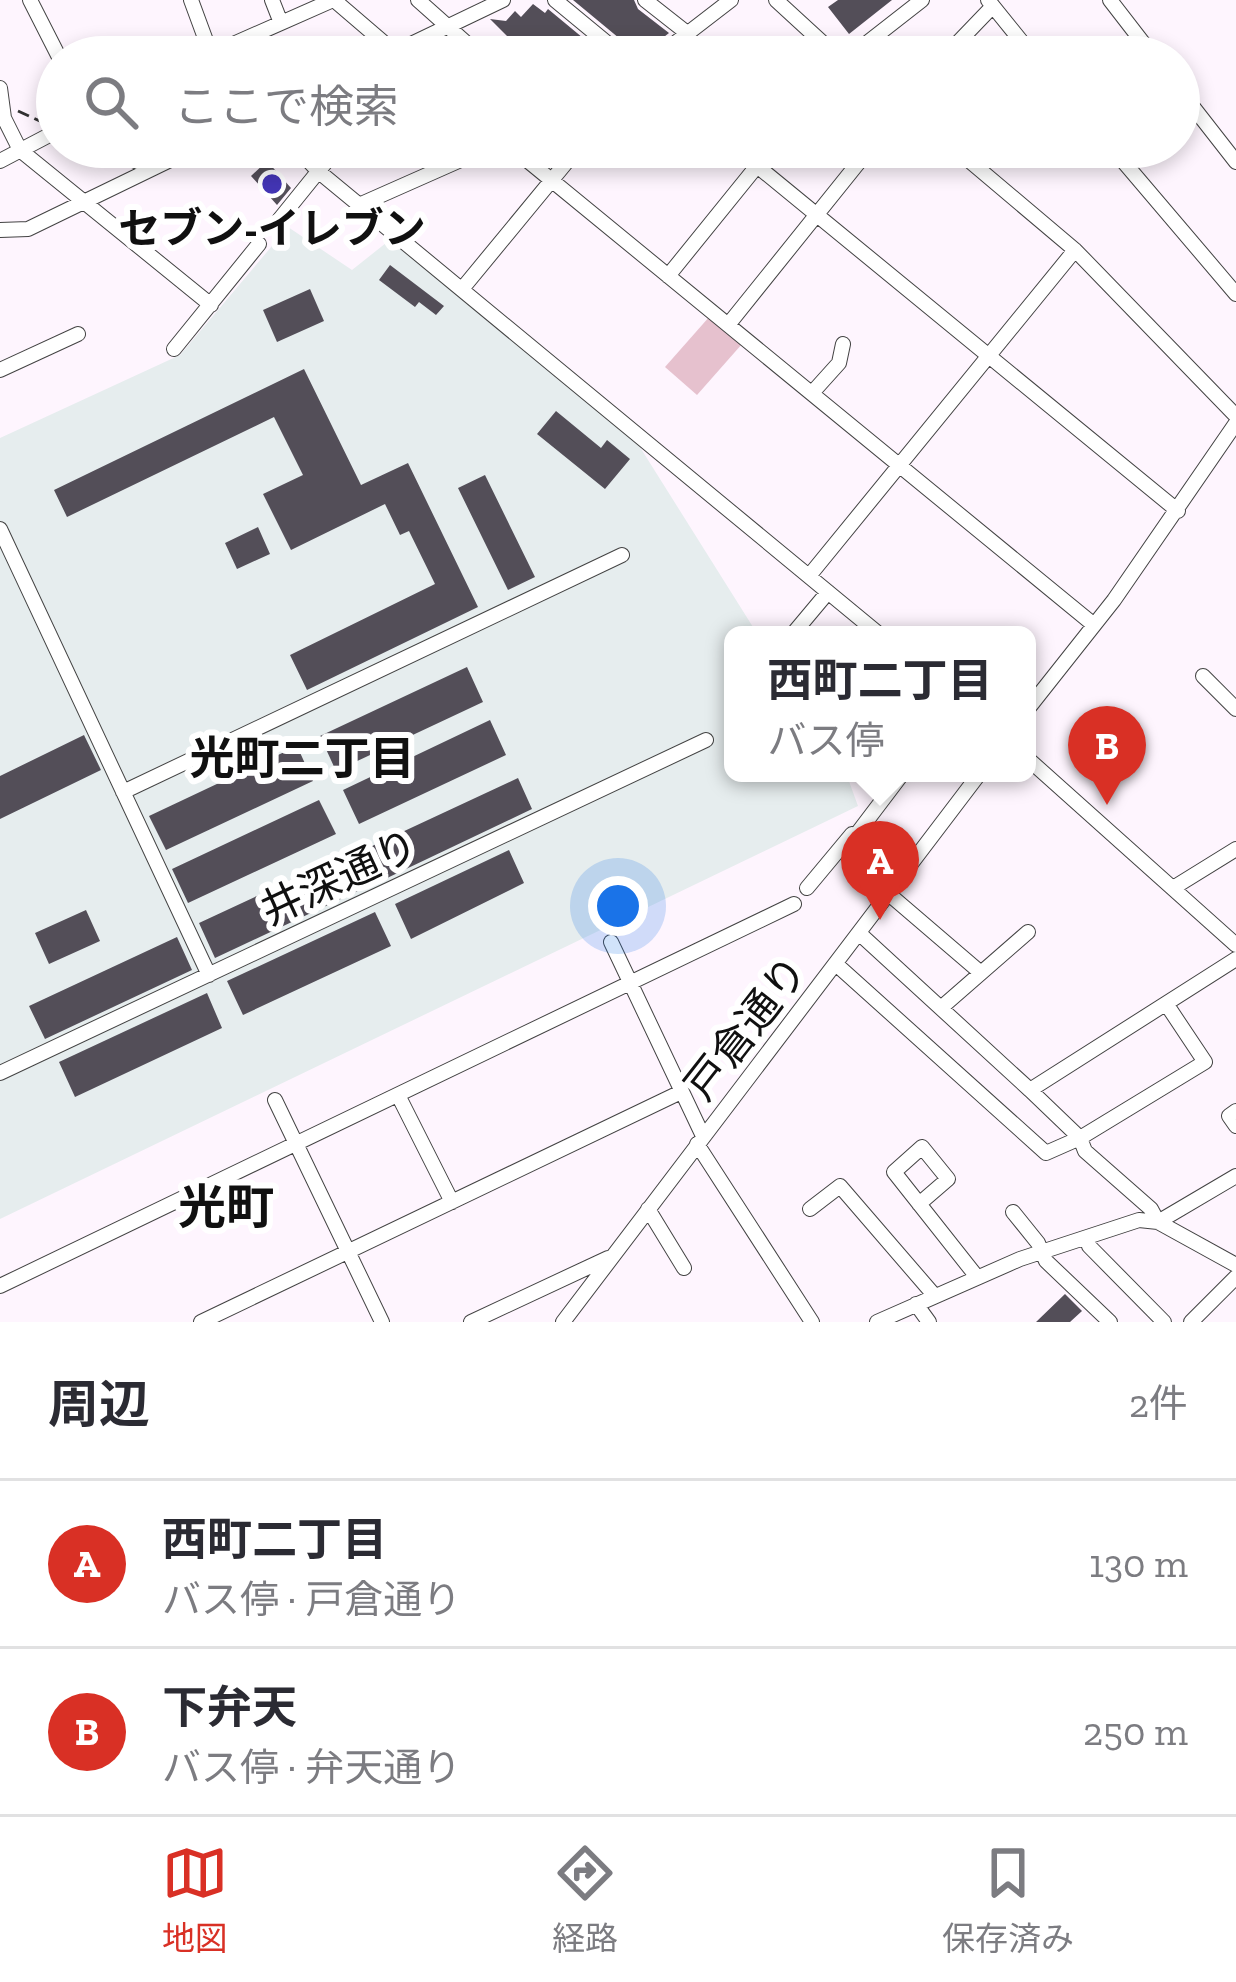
<!DOCTYPE html>
<html lang="ja">
<head>
<meta charset="utf-8">
<style>
	:root { --surface:#fff; --page:#f2f2f3; --text:#2b2b33; --muted:#7c7c81; --line:#e1e1e2; --accent:#d93025 }
	body { margin:0; font-family:"Zilla Slab","Noto Sans JP",serif; background:var(--page); color:var(--text) }
	.you { position:absolute; left:618px; top:906px; width:42px; height:42px; margin:-30px; border:9px solid #fff; border-radius:50%; background:#1a73e8; box-shadow:0 0 0 18px #1a73e833 }
	.badge { display:grid; place-items:center; width:78px; height:78px; border-radius:50%; background:var(--accent); color:#fff; font-size:39px; font-weight:700 }
	.pin { position:absolute; translate:-50% -99px; filter:drop-shadow(0 3px 6px #0008) }
	.pin::after { content:''; position:absolute; top:63px; width:42px; height:36px; background:inherit; clip-path:polygon(0 0,100% 0,50% 100%) }
	.popup { position:absolute; left:724px; top:626px; width:312px; height:156px; box-sizing:border-box; display:grid; place-content:center; border-radius:18px; background:var(--surface); filter:drop-shadow(0 3px 9px #0005); font-size:39px; white-space:nowrap; color:var(--muted) }
	.popup b { font-size:45px; color:var(--text) }
	.popup::after { content:''; position:absolute; left:50%; top:100%; margin-left:-24px; border:24px solid transparent; border-top-color:var(--surface) }
	.list { margin:0; padding:0; list-style:none }
	h2 { display:flex; justify-content:space-between; align-items:center; height:156px; margin:0; padding:0 48px; font-size:51px }
	h2 small { font-size:39px; font-weight:400; color:var(--muted) }
	.list li { display:grid; grid-template-columns:78px 1fr auto; gap:36px; align-items:center; box-sizing:border-box; height:168px; padding:0 48px; border-top:3px solid var(--line) }
	.list b { display:block; font-size:45px; white-space:nowrap }
	.list p { margin:0; font-size:39px; white-space:nowrap; color:var(--muted) }
	.list em { font-size:39px; font-style:normal; color:var(--muted) }
	.icon { flex:none; width:66px; height:66px; fill:none; stroke:currentColor; stroke-width:2; stroke-linecap:round; stroke-linejoin:round }
	.map { position:relative; flex:none; width:1236px; height:1322px; overflow:hidden }
	.search { position:absolute; background:var(--surface); box-shadow:0 6px 18px #0003; left:36px; right:36px; top:36px; height:132px; display:flex; align-items:center; gap:30px; box-sizing:border-box; padding:0 42px; border-radius:66px; color:var(--muted); font-size:45px }
	.sheet { height:492px; background:var(--surface) }
	nav { display:flex; justify-content:space-around; align-items:center; box-sizing:border-box; height:168px; border-top:3px solid var(--line); background:var(--surface); font-size:33px; color:var(--muted) }
	nav a { display:grid; justify-items:center; gap:6px }
	nav .on { color:var(--accent) }
	.map>svg:first-child { display:block }
	.industrial { fill:#e6edee }
	.green { fill:#e6c1ce }
	.building { fill:#534e58 }
	.lines { fill:none; stroke-linecap:round; stroke-linejoin:round }
	.minor-casing { stroke:#434343; stroke-width:16 }
	.path { stroke:#323232; stroke-width:3; stroke-dasharray:12 6; stroke-linecap:butt }
	.minor { stroke:#fff; stroke-width:14 }
	.poi-dot { fill:#4335b4; stroke:#fff; stroke-width:4.5 }
	.labels { text-anchor:middle; dominant-baseline:central; stroke-width:12; stroke-linejoin:round; paint-order:stroke }
	.poi-label { font-size:42px; font-weight:bold; fill:#101010; stroke:#fff }
	.street-label { font-size:42px; fill:#101010; stroke:#fff }
	.neighbourhood-label { font-size:45px; font-weight:bold; fill:#101010; stroke:#fff }
	.quarter-label { font-size:48px; font-weight:bold; fill:#101010; stroke:#fff }
</style>
</head>
<body>
<div class="map">
<svg width="1236" height="1322" viewBox="0 0 1236 1322">
	<rect width="100%" height="100%" fill="#fef5fe"/>
	<path class="industrial" d="M 288,227 L 352,270 L 391,239 L 638,444 L 758,635 L 733,635 L 733,773 L 846,773 L 858,806 L 0,1219 L 0,438 L 180,355 Z"/>
	<path class="green" d="M 710,316 L 742,344 L 697,395 L 665,367 Z"/>
	<path class="building" d="M 573,0 L 634,0 L 638,9 L 669,33 L 650,48 L 646,57 L 635,57 L 631,48 Z
		M 838,0 L 892,0 L 849,34 L 828,7 Z
		M 533,4 L 545,13 L 548,9 L 606,57 L 587,57 L 577,49 L 570,57 L 498,57 L 513,42 L 490,19 L 506,21 L 515,11 L 521,17 Z
		M 267,161 L 291,188 L 277,205 L 251,176 Z
		M 390,265 L 444,306 L 436,315 L 419,302 L 415,307 L 379,280 Z
		M 310,289 L 324,321 L 277,342 L 263,310 Z
		M 304,369 L 361,485 L 408,463 L 478,607 L 307,690 L 290,655 L 435,584 L 409,531 L 400,535 L 385,504 L 291,550 L 263,494 L 303,475 L 274,417 L 67,517 L 54,490 Z
		M 556,411 L 601,448 L 607,440 L 630,459 L 605,489 L 537,434 Z
		M 485,475 L 535,577 L 508,590 L 458,488 Z
		M 258,527 L 270,554 L 237,569 L 225,543 Z
		M 467,667 L 483,702 L 336,771 L 320,736 Z
		M 490,720 L 506,755 L 359,824 L 343,790 Z
		M 84,735 L 101,770 L 0,819 L 0,776 Z
		M 297,746 L 313,781 L 166,850 L 149,816 Z
		M 518,778 L 532,809 L 385,879 L 370,847 Z
		M 319,800 L 336,834 L 188,903 L 172,869 Z
		M 509,850 L 524,883 L 411,939 L 395,904 Z
		M 347,854 L 362,889 L 215,958 L 199,923 Z
		M 86,910 L 100,941 L 49,964 L 35,933 Z
		M 375,912 L 391,946 L 243,1015 L 227,981 Z
		M 177,937 L 192,970 L 45,1039 L 29,1006 Z
		M 207,993 L 222,1028 L 75,1097 L 59,1062 Z
		M 1065,1294 L 1082,1311 L 1070,1322 L 1036,1322 Z"/>
	<g class="lines">
		<g class="minor-casing">
			<path id="minor" d="M 30,0 L 59,57
				M 191,0 L 212,57
				M 272,0 L 281,23
				M 334,0 L 397,54
				M 418,0 L 482,57
				M 555,0 L 624,57
				M 645,0 L 687,33
				M 776,0 L 838,57
				M 988,0 L 1034,57
				M 1110,0 L 1154,57
				M 204,57 L 333,0
				M 384,57 L 503,0
				M 657,57 L 731,0
				M 849,57 L 922,0
				M 944,57 L 993,6
				M 0,88 L 4,118 L 20,150 L 211,305
				M 1179,89 L 1236,162
				M 101,147 L 153,168
				M 154,147 L 170,160
				M 296,147 L 318,171 L 880,635
				M 511,147 L 1094,625
				M 734,147 L 1178,511
				M 953,147 L 1075,250 L 1236,416
				M 1111,147 L 1236,294
				M 0,161 L 57,131
				M 359,205 L 490,147
				M 279,220 L 338,147
				M 0,230 L 28,229 L 197,147
				M 668,276 L 757,166
				M 462,289 L 579,147
				M 728,325 L 871,147
				M 174,349 L 259,244
				M 0,370 L 78,334
				M 812,393 L 839,363 L 843,344
				M 0,529 L 209,975
				M 809,576 L 1075,250
				M 792,635 L 828,592
				M 1203,676 L 1236,709
				M 1027,710 L 1114,600 L 1236,423
				M 1027,758 L 1236,945
				M 903,773 L 856,835 L 905,875
				M 123,792 L 622,555
				M 807,888 L 852,834 L 856,835
				M 1173,888 L 1236,849
				M 890,895 L 981,973
				M 860,934 L 1030,1090 L 1080,1138 L 1085,1151 L 1151,1209 L 1158,1222
				M 611,942 L 703,1136
				M 837,965 L 1046,1153 L 1080,1138 L 1205,1062 L 1167,1005
				M 942,1007 L 1028,932
				M 0,1073 L 706,740
				M 1030,1090 L 1236,959
				M 398,1095 L 452,1202
				M 275,1100 L 382,1322
				M 1236,1111 L 1229,1116 L 1236,1126
				M 697,1144 L 812,1322
				M 919,1204 L 948,1179 L 922,1147 L 894,1172 L 977,1277
				M 648,1209 L 684,1268
				M 810,1209 L 840,1186 L 934,1295
				M 1013,1212 L 1038,1243 L 1046,1261 L 1110,1322
				M 1158,1222 L 1236,1176
				M 1087,1237 L 1089,1246 L 1164,1322
				M 0,1286 L 794,904
				M 916,1304 L 929,1322
				M 201,1322 L 681,1092
				M 471,1322 L 608,1258
				M 563,1322 L 980,773
				M 877,1322 L 1020,1259 L 1139,1220 L 1158,1222 L 1236,1265
				M 1191,1322 L 1236,1277"/>
		</g>
		<path class="path" d="M 18,111 L 42,122"/>
		<use href="#minor" class="minor"/>
	</g>
	<circle class="poi-dot" cx="272" cy="184" r="12"/>
	<g class="labels">
		<g class="poi-label">
			<text x="272" y="228">セブン-イレブン</text>
		</g>
		<g class="street-label">
			<text transform="translate(339 877) rotate(-25)">井深通り</text>
			<text transform="translate(746 1028) rotate(-52)">戸倉通り</text>
		</g>
		<g class="neighbourhood-label">
			<text x="302" y="759">光町二丁目</text>
		</g>
		<g class="quarter-label">
			<text x="226" y="1207">光町</text>
		</g>
	</g>
</svg>
<div class="you"></div>
<div class="pin badge" style="left:880px;top:920px">A</div>
<div class="popup"><b>西町二丁目</b>バス停</div>
<div class="pin badge" style="left:1107px;top:805px">B</div>
<div class="search"><svg class="icon" aria-label="search" viewBox="0 0 24 24"><circle cx="10" cy="10" r="6"/><path d="M15 15l6 6"/></svg>ここで検索</div>
</div>
<section class="sheet">
<h2>周辺<small>2件</small></h2>
<ul class="list">
<li><span class="badge">A</span><div><b>西町二丁目</b><p>バス停 · 戸倉通り</p></div><em>130 m</em></li>
<li><span class="badge">B</span><div><b>下弁天</b><p>バス停 · 弁天通り</p></div><em>250 m</em></li>
</ul>
</section>
<nav>
<a class="on"><svg class="icon" aria-label="map" viewBox="0 0 24 24"><path d="M3 6l6-2 6 2 6-2v14l-6 2-6-2-6 2zM9 4v14M15 6v14"/></svg>地図</a>
<a><svg class="icon" aria-label="directions" viewBox="0 0 24 24"><path d="M12 3l9 9-9 9-9-9zM9 14v-3h6M13 9l2 2-2 2"/></svg>経路</a>
<a><svg class="icon" aria-label="saved" viewBox="0 0 24 24"><path d="M7 4h10v16l-5-4-5 4z"/></svg>保存済み</a>
</nav>
</body>
</html>
